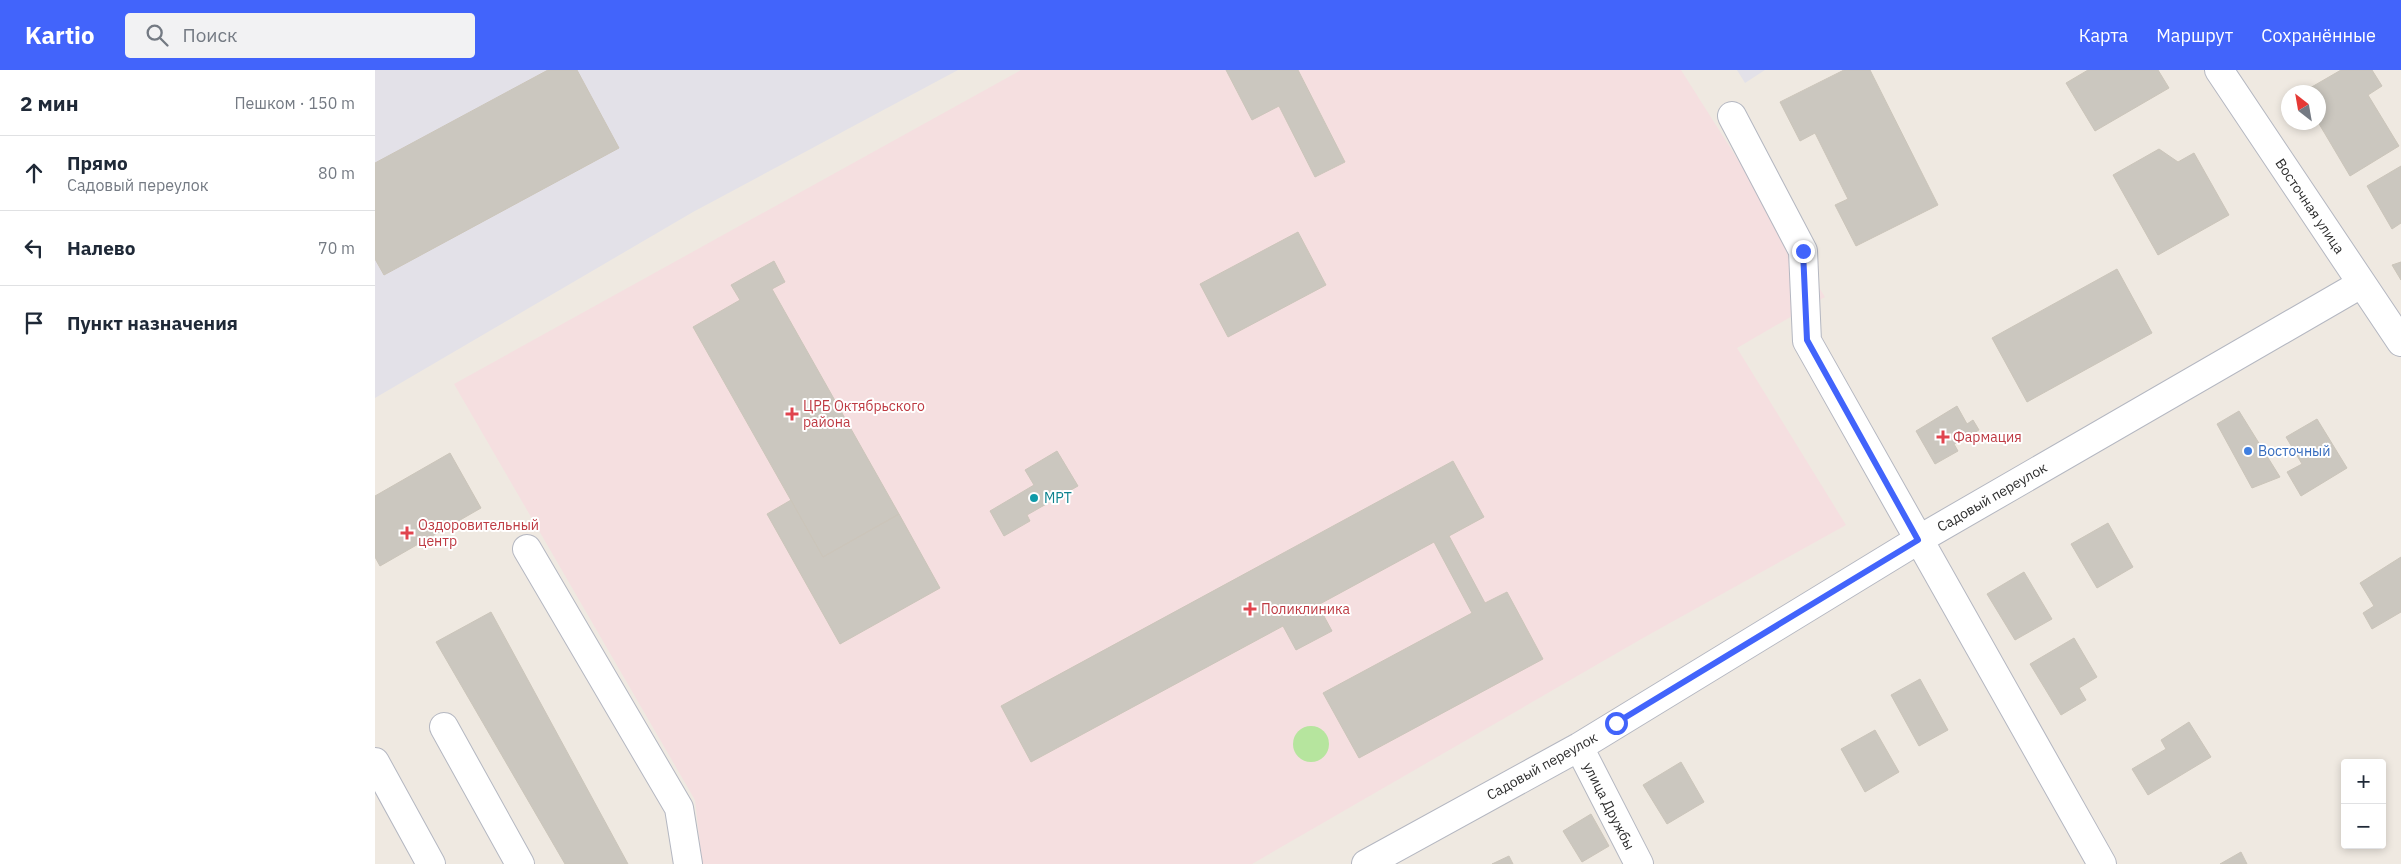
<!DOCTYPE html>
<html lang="ru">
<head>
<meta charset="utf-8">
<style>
	:root { --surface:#fff; --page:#f2f2f3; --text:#1f2937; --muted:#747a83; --line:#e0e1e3; --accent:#4264fb }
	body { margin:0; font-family:"IBM Plex Sans",sans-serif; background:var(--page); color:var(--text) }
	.controls { position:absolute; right:15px; bottom:15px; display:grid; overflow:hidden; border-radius:5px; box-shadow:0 2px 8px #0003 }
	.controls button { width:45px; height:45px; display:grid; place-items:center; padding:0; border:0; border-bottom:1px solid var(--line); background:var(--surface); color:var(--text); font:25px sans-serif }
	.compass { position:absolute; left:1906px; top:15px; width:45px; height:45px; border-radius:50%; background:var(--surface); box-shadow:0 2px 8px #0003; rotate:329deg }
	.stop { position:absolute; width:15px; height:15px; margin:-11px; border:4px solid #4264fb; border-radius:50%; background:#fff }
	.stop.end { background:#4264fb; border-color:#fff; box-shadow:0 1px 5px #0008 }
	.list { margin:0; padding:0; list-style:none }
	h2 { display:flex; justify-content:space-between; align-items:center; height:65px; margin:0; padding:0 20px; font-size:21px }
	h2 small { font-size:16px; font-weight:400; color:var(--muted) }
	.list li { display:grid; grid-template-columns:32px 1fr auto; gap:15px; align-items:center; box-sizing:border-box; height:75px; padding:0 20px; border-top:1px solid var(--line) }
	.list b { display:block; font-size:19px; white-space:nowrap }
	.list p { margin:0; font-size:16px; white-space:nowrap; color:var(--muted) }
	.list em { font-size:16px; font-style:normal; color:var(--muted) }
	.icon { flex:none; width:28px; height:28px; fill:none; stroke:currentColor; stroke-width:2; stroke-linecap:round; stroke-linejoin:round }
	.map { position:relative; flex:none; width:2026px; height:794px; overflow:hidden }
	header { display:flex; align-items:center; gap:30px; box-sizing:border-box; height:70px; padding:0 25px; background:var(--accent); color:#fff }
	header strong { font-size:24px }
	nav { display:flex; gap:28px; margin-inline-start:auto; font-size:18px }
	.search { width:350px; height:45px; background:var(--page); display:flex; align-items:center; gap:12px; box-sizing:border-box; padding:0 18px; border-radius:5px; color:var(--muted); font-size:19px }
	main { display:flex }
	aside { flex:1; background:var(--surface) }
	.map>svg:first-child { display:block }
	.industrial { fill:#e3e1e8 }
	.medical { fill:#f5dfe0 }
	.green { fill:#b6e59e }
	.building { fill:#cbc7bf; stroke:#cbc5ba }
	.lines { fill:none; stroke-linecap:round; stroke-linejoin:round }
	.minor-casing { stroke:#b4b7c1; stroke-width:30 }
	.minor { stroke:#fff; stroke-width:28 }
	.route { stroke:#4264fb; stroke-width:6 }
	.health-dot { fill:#e0444e; stroke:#fff; stroke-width:2 }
	.shop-dot { fill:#3f7fe0; stroke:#fff; stroke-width:2 }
	.culture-dot { fill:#0f9aa8; stroke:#fff; stroke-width:2 }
	.labels { text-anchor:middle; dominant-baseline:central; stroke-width:4; stroke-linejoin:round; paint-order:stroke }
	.street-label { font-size:14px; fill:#2e2e2e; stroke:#fff }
	.health-label { font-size:14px; fill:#be3a42; stroke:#fff; text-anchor:start }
	.shop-label { font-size:14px; fill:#366cbe; stroke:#fff; text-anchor:start }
	.culture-label { font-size:14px; fill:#0d838f; stroke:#fff; text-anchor:start }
</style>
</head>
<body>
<header>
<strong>Kartio</strong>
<div class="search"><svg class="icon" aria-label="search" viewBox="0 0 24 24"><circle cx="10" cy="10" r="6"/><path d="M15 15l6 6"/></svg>Поиск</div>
<nav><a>Карта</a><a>Маршрут</a><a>Сохранённые</a></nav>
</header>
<main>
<aside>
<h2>2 мин<small>Пешком · 150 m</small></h2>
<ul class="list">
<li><svg class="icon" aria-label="ahead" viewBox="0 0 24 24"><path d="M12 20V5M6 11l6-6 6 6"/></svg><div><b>Прямо</b><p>Садовый переулок</p></div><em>80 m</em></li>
<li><svg class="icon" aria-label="left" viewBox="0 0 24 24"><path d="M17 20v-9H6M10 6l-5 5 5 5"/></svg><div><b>Налево</b></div><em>70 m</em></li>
<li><svg class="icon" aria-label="arrive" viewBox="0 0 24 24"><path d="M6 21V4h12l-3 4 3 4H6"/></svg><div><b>Пункт назначения</b></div></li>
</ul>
</aside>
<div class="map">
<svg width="2026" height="794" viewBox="0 0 2026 794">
	<rect width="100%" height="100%" fill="#efe9e1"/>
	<path class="industrial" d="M 0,0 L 583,0 L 318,142 L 0,328 Z
		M 1362,0 L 1390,0 L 1370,13 Z"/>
	<path class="medical" d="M 646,0 L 1306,0 L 1450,227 L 1362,278 L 1471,455 L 1268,568 L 877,794 L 327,794 L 320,730 L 79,314 Z"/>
	<path class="green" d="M918 674a18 18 0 1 1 36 0a18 18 0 1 1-36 0Z"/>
	<path class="building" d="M 173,0 L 202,0 L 244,78 L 9,205 L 0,189 L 0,93 Z
		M 851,0 L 923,0 L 970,92 L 940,107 L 904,36 L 877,50 Z
		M 1469,0 L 1495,0 L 1563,135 L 1481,176 L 1460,135 L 1473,129 L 1440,63 L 1425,71 L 1405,32 Z
		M 1713,0 L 1783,0 L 1794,18 L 1720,61 L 1691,13 Z
		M 1966,0 L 1997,0 L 2007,16 L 1993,25 L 2024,76 L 1975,106 L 1943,52 L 1944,22 L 1928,22 Z
		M 1784,79 L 1803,92 L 1819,83 L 1854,145 L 1783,185 L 1738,105 Z
		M 2026,96 L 2026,153 L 2017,159 L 1992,116 Z
		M 923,162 L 951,215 L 853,267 L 825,214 Z
		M 399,191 L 410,212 L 397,219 L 524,444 L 448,487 L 318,257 L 365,230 L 356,215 Z
		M 2026,192 L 2026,210 L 2017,195 Z
		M 1742,199 L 1777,263 L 1652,332 L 1617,268 Z
		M 1582,336 L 1592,354 L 1598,350 L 1604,360 L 1579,374 L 1583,381 L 1560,394 L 1541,361 Z
		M 1864,341 L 1905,407 L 1877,418 L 1842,354 Z
		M 1942,349 L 1972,398 L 1926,426 L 1912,402 L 1927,394 L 1911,367 Z
		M 682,381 L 703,416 L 652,445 L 655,451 L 629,466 L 615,441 L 659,415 L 650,400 Z
		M 75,383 L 106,438 L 5,496 L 0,487 L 0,426 Z
		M 1078,391 L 1109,447 L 1074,466 L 1110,533 L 1132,522 L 1168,589 L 984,688 L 948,623 L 1097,543 L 1059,472 L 943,535 L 957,561 L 921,580 L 908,556 L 656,692 L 626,636 Z
		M 416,430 L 448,487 L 524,444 L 565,518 L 465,574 L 392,444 Z
		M 1733,453 L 1758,497 L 1722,518 L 1696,474 Z
		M 2026,487 L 2026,542 L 1997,559 L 1988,543 L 1999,536 L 1985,513 Z
		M 1649,502 L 1677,549 L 1640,570 L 1612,524 Z
		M 116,542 L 253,794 L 190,794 L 61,572 Z
		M 1699,568 L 1722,607 L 1704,618 L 1711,630 L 1686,645 L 1655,594 Z
		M 1545,609 L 1573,660 L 1544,676 L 1516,625 Z
		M 1814,652 L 1836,687 L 1773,725 L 1757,699 L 1791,679 L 1786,670 Z
		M 1500,660 L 1524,702 L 1490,722 L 1466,679 Z
		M 1306,692 L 1329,732 L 1292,754 L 1268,715 Z
		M 1216,744 L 1234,776 L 1207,792 L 1188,761 Z
		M 1866,782 L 1872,794 L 1845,794 Z
		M 1134,786 L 1138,794 L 1117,794 Z"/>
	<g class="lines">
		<g class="minor-casing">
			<path id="minor" d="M 1844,0 L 2026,272
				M 1357,46 L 1428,181 L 1432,271 L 1727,794
				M 152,479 L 304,738 L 313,794
				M 69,657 L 145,794
				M 1204,677 L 1264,794
				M 0,692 L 56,794
				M 991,794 L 1204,677 L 1543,470 L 1986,214"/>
		</g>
		<use href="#minor" class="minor"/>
	</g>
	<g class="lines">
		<path class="route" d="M 1241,653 L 1543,470 L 1432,270 L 1428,181"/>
	</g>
	<g class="health-dot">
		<path d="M414.5 336.5h5v5h5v5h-5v5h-5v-5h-5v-5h5z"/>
		<path d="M1565.5 359.5h5v5h5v5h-5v5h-5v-5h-5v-5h5z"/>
		<path d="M29.5 455.5h5v5h5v5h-5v5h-5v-5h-5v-5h5z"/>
		<path d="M872.5 531.5h5v5h5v5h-5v5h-5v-5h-5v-5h5z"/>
	</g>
	<circle class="shop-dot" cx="1873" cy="381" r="5"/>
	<circle class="culture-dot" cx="659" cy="428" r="5"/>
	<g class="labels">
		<g class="street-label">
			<text transform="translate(1935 136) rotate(56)">Восточная улица</text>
			<text transform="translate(1617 427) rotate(-30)">Садовый переулок</text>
			<text transform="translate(1167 696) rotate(-29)">Садовый переулок</text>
			<text transform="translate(1234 736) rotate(63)">улица Дружбы</text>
		</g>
		<g class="health-label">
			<text x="428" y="336">ЦРБ Октябрьского<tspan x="428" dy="16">района</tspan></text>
			<text x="1578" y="367">Фармация</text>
			<text x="43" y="455">Оздоровительный<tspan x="43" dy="16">центр</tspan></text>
			<text x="886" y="539">Поликлиника</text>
		</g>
		<g class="shop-label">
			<text x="1883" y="381">Восточный</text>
		</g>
		<g class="culture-label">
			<text x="669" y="428">МРТ</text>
		</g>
	</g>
</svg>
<div class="controls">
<button>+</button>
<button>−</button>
</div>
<svg class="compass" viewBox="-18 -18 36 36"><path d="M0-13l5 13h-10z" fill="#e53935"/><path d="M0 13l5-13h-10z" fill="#747a83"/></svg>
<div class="stop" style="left:1241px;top:653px"></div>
<div class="stop end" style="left:1428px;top:181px"></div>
</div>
</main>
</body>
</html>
